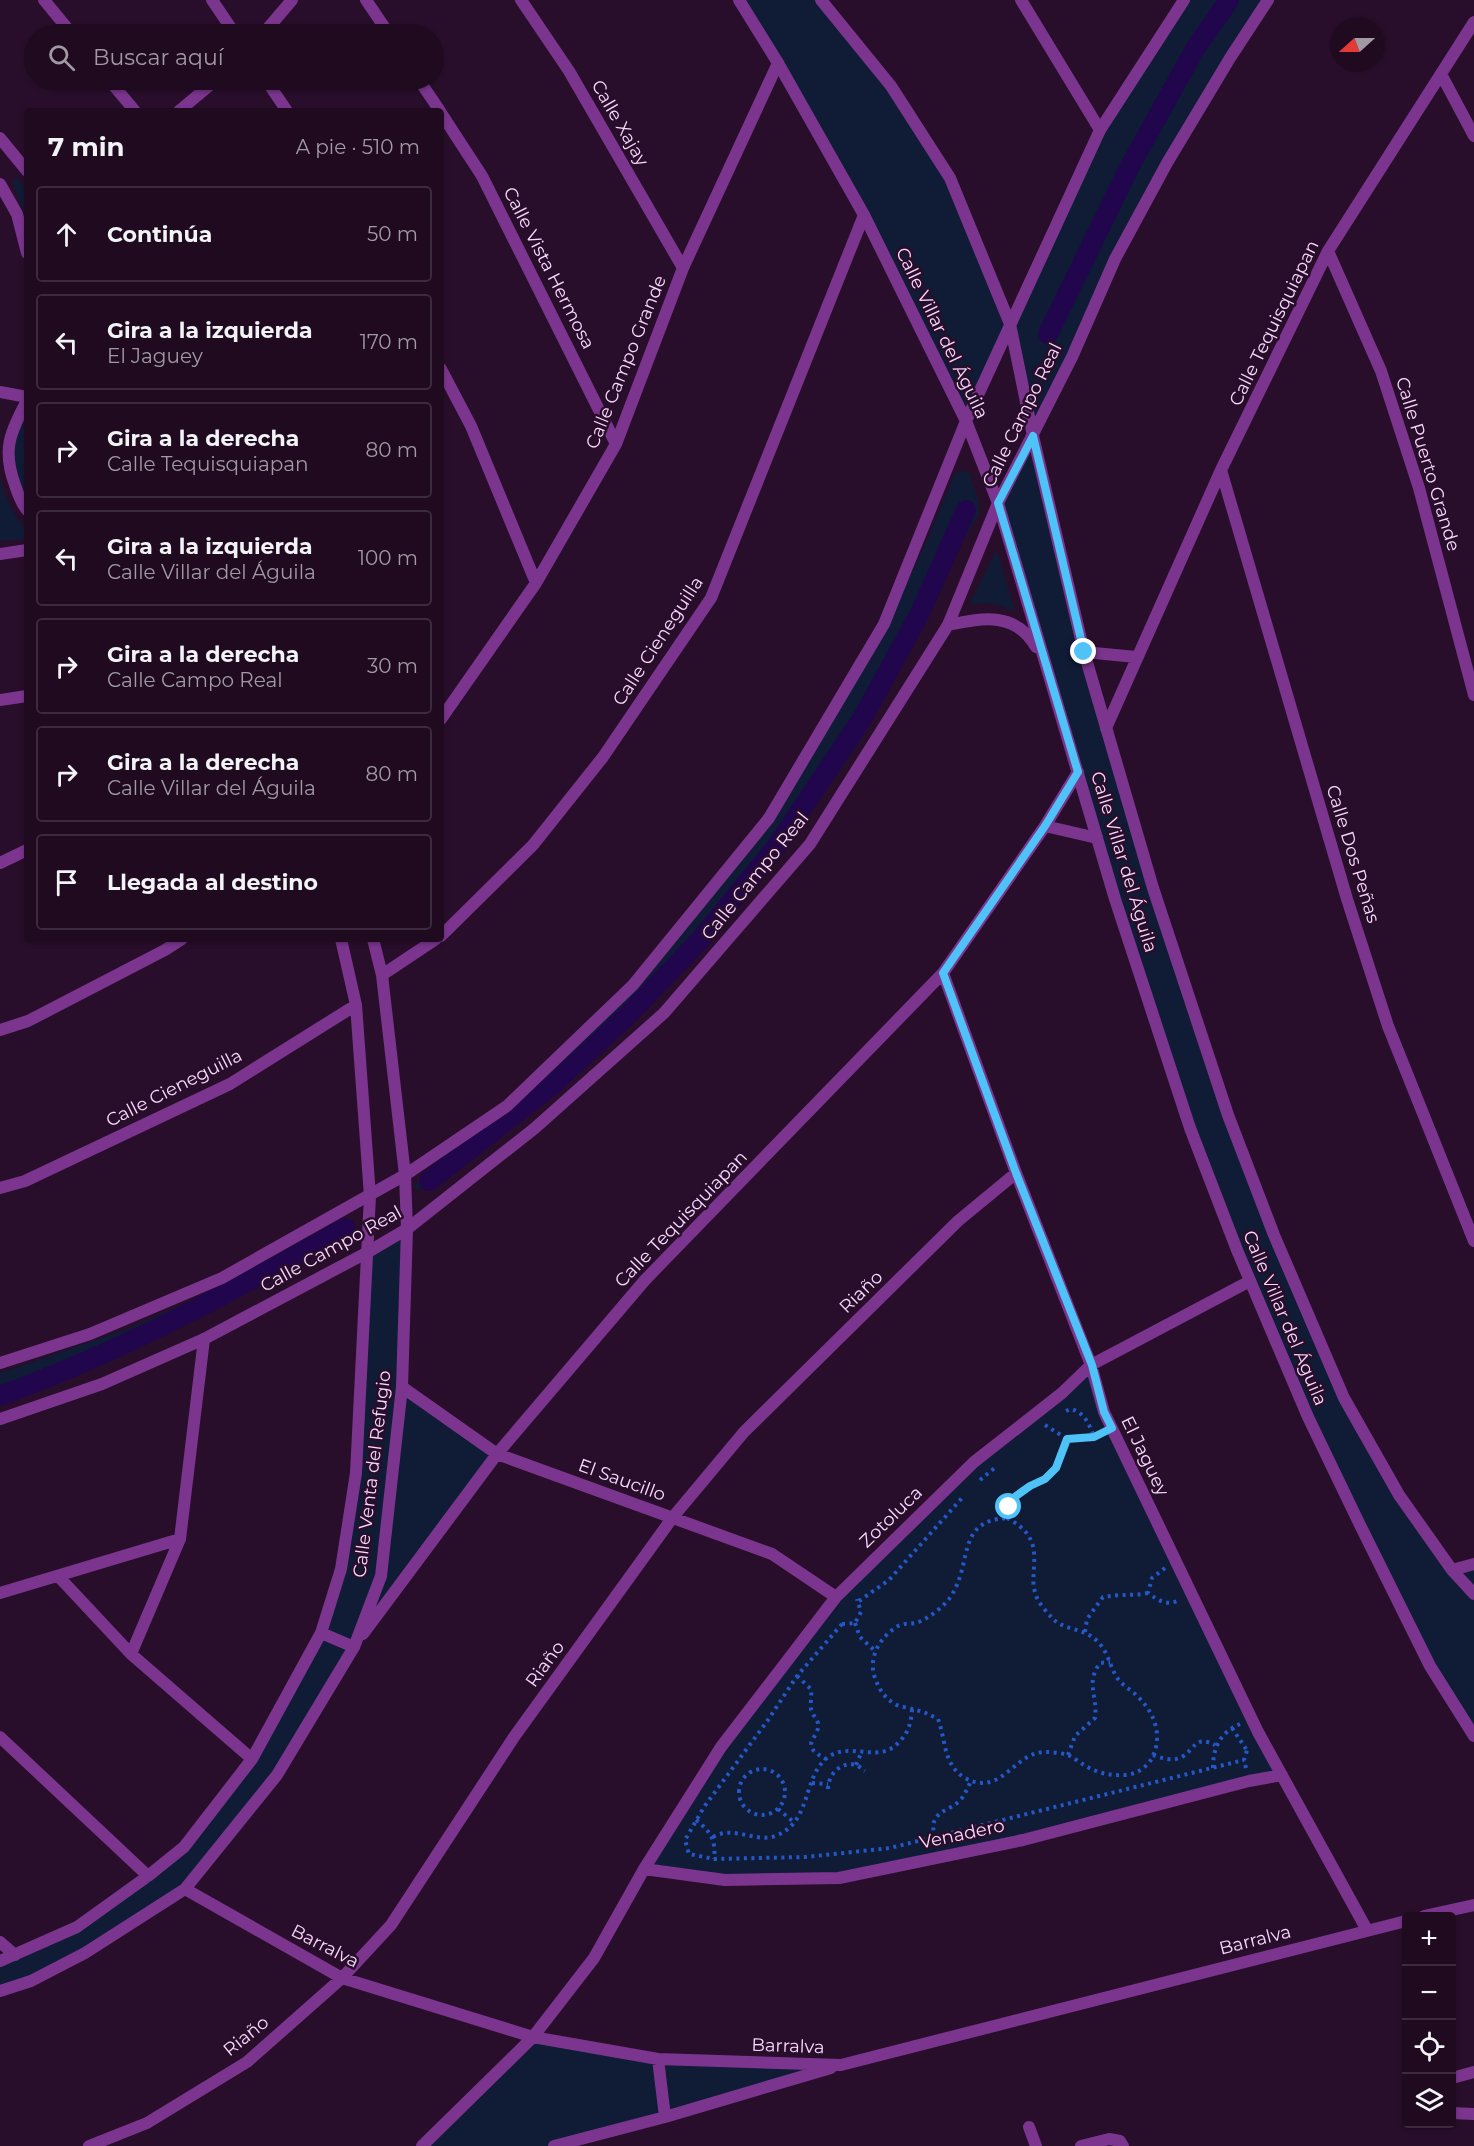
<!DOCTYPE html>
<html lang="es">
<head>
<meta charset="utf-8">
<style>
	:root { --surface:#1f0a20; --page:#271329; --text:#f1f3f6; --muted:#a19aa5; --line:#3c2b3e }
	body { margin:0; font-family:Montserrat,sans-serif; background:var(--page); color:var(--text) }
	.controls { position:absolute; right:18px; bottom:18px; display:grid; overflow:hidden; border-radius:6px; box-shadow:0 2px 4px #0004 }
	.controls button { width:54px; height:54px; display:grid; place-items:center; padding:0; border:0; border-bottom:2px solid var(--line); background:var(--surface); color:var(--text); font:30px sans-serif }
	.compass { position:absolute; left:1330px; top:18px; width:54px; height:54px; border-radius:50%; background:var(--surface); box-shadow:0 2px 4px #0004; rotate:249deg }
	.stop { position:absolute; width:18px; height:18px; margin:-14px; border:4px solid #4fc3f7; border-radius:50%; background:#fff }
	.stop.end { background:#4fc3f7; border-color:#fff; box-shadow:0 2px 6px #0008 }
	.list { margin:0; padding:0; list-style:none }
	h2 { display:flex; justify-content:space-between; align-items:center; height:78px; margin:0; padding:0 24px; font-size:26px }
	h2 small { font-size:20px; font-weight:400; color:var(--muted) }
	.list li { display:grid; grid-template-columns:39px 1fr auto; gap:18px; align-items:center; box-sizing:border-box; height:96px; margin:0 12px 12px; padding:0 12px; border:2px solid var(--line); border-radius:6px }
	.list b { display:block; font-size:22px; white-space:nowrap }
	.list p { margin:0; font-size:20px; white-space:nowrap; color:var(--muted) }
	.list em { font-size:20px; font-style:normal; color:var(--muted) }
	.icon { flex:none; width:33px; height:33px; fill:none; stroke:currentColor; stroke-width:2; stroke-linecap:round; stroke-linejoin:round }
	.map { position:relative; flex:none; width:1474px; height:2146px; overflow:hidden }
	.search { position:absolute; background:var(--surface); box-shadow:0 2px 4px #0004; left:24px; top:24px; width:420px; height:66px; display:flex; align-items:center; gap:15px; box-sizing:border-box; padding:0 21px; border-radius:33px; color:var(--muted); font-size:22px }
	.panel { position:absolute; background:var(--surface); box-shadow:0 2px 4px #0004; left:24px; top:108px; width:420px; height:834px; border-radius:6px }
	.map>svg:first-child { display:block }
	.green { fill:#101b36 }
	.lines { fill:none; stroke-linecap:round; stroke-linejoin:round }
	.canal { stroke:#21054d; stroke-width:20 }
	.path { stroke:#2457c8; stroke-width:4; stroke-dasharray:3 4.5; stroke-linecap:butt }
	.minor { stroke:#7b358f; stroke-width:12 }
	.tertiary { stroke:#7b358f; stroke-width:12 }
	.route { stroke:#4fc3f7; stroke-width:8 }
	.labels { text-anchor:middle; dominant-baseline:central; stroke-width:5; stroke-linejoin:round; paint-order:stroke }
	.street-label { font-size:18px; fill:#fad9ff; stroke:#290e2b }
</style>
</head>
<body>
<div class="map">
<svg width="1474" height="2146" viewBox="0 0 1474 2146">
	<rect width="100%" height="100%" fill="#290e2b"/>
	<path class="green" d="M 739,0 L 821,0 L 824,3 L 950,178 L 1010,323 L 1100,131 L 1184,0 L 1268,0 L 1167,163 L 1033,436 L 1084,652 L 1228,1115 L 1344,1398 L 1452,1570 L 1474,1564 L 1474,1736 L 1359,1523 L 1190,1128 L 998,503 L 1033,436 L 1010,325 L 966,421 L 864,215 Z
		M 18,179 L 27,190 L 27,223 L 12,180 Z
		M 27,415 L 27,497 C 24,492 20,486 18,480 C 12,460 13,432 27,415 Z
		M 962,470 L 969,473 L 979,502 L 980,512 L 956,554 L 862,738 L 814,808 L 709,937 L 579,1063 L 456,1167 L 432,1183 L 417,1190 L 413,1186 L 508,1112 L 733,871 L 888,624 L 930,533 L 954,475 Z
		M 0,477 C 5,498 13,515 27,530 L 27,539 L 0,541 Z
		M 995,552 L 998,553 L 1015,612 L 1001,606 L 986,603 L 969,605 Z
		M 345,1219 L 350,1223 L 346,1234 C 275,1273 205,1314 132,1349 C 89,1369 45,1386 0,1402 L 0,1373 L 127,1329 L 226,1285 Z
		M 407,1229 L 402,1387 L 497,1454 L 354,1647 L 277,1775 L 185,1889 L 85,1953 L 0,1991 L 0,1961 L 77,1927 L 184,1847 L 252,1759 L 321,1633 L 356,1473 L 368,1252 Z
		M 1091,1365 L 1104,1412 L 1282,1775 L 839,1878 L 725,1880 L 644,1869 L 721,1747 L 836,1597 L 974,1462 Z
		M 533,2037 L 658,2059 L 841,2065 L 554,2146 L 422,2146 Z"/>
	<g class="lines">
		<path class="canal" d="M 1048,334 L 1129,168 L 1195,49 L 1229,0
			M 429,1181 L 557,1081 L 630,1013 L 700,940 L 777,846 L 863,717 L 919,615 L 966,510
			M 0,1396 C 120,1352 234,1291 345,1228"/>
		<path class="path" d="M 1066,1411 L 1071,1409 C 1085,1413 1089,1424 1094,1437
			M 1045,1425 L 1067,1439 L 1095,1437
			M 980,1480 L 997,1466
			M 1007,1518 C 1027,1529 1036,1540 1034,1565 C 1034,1574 1032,1583 1035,1592 C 1037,1602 1046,1611 1052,1618 C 1064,1631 1085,1627 1099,1643 C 1109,1654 1110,1668 1118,1679 C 1123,1686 1132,1690 1138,1697 C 1155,1713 1163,1736 1152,1758 C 1147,1767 1137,1774 1126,1775 C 1110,1776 1097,1773 1084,1765 C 1079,1762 1073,1757 1068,1755 C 1062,1753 1052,1752 1046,1752 C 1014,1751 1002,1798 965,1778 C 943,1765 946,1740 938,1719 C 929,1714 921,1711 912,1709 C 907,1707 899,1707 895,1704 C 883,1697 878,1687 874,1675 C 869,1655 881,1636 898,1626 C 904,1623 910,1624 916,1623 C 930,1618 948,1604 954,1591 C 972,1557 958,1521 1007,1518 Z
			M 1007,1518 C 1012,1486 1037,1490 1054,1469 C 1062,1461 1064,1449 1067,1439
			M 1165,1568 L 1152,1578 L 1148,1593 C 1159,1601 1167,1606 1180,1600
			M 859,1601 L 889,1580 L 962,1498
			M 855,1623 L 860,1637 L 875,1651
			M 842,1624 L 797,1676 L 768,1720 L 704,1807 L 685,1840 L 689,1854 L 714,1859 L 806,1857 L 890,1848 L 1244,1760
			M 842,1624 L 855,1623 L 861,1612 L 857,1599
			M 1085,1632 L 1087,1619 L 1103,1597 C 1119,1594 1133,1596 1148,1593
			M 797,1676 L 811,1689 C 812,1696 810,1703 811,1709 C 812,1714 816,1718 818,1723 C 821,1738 796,1744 826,1759
			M 1232,1728 L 1246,1749
			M 1068,1755 L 1075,1736 L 1095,1718 C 1098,1695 1085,1684 1100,1663 L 1110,1662
			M 1153,1755 C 1162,1758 1173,1762 1182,1757 C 1196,1748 1195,1735 1215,1745
			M 856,1765 L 862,1751
			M 1213,1768 C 1213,1747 1220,1733 1240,1724
			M 1246,1768 L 1244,1760 L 1248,1747
			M739 1792a23 23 0 1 1 46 0a23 23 0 1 1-46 0Z
			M 812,1783 L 828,1784
			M 828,1789 C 828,1775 840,1761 856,1765 C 859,1766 862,1769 865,1771
			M 778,1809 L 795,1823
			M 696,1820 C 711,1832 716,1840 714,1859
			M 713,1837 C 733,1825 756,1843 775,1836 C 812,1823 802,1778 827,1758 C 850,1740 879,1765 899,1742 C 909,1732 911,1723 912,1709
			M 935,1838 C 927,1809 949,1814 962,1798 C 966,1792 969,1786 971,1780"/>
		<path class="minor" d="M 44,0 L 72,34
			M 212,0 L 235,34
			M 366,0 L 389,34
			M 521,0 L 569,71 L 683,268
			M 1021,0 L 1100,130
			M 263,34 L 292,0
			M 1441,74 L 1474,136
			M 109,80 L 135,111
			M 266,80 L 287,111
			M 419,80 L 440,111
			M 179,111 L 216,80
			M 441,113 L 482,176 L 616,444
			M 0,138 L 27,171
			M 0,184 L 17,214 L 27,253
			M 1328,251 L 1381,371 L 1419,488 L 1474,695
			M 441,369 L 471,426 L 536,583
			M 0,392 L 27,397
			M 27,401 C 10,432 2,450 15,485 C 18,494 21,503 27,510
			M 1221,470 L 1347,899 L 1388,1026 L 1474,1241
			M 0,554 L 27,550
			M 1084,652 L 1136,657
			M 0,700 L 27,696
			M 441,719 L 536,583 L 616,444 L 683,268 L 778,63
			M 1106,728 L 1221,470 L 1328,251 L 1474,22
			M 1045,826 L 1097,838
			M 0,863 L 27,850
			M 441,936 L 533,845 L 603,757 L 711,598 L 864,215
			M 943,973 L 1016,1173 L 1091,1365 L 1104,1412 L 1258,1732 L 1367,1930
			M 382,975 L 436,939
			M 0,1030 L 28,1021 L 165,950 L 182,939
			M 0,1188 L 25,1181 L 230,1084 L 356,1005
			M 402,1387 L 497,1454 L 772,1554 L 836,1597
			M 59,1577 L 131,1654 L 252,1759
			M 0,1593 L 180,1539
			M 321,1633 L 354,1647
			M 363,1634 L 497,1454 L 645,1280 L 943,973 L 1045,826 L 1078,772
			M 131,1654 L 180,1539 L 204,1339
			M 0,1737 L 148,1876
			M 644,1869 L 725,1880 L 839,1878 L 1023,1840 L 1249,1781 L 1282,1775
			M 185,1889 L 342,1978 L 533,2037 L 658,2059 L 841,2065 L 1406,1921
			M 1424,1916 L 1474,1905
			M 0,1942 L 15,1955
			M 0,1961 L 77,1927 L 148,1876 L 184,1847 L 252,1759 L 321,1633 L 341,1569 L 356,1473 L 370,1196 L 356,1005 L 341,939
			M 0,1991 L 31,1981 L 85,1953 L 185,1889 L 277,1775 L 354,1647 L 381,1576 L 402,1387 L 407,1229 L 405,1175 L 382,975 L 373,939
			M 658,2059 L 665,2117
			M 1452,2078 L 1474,2072
			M 1452,2113 L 1474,2114
			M 1029,2127 L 1036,2146
			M 89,2146 L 147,2123 L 247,2062 L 342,1978 L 391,1925 L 514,1737 L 673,1517 L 744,1432 L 958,1221 L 1016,1173
			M 422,2146 L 533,2037 L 594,1958 L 644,1869 L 721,1747 L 836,1597 L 974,1462 L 1062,1393 L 1091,1365 L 1250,1281
			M 554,2146 L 665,2117 L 831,2068
			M 1081,2146 L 1109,2139 L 1120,2141 L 1123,2146"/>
		<path class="tertiary" d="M 739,0 L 778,63 L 864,215 L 966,421 L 998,503 L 1115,899 L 1190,1128 L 1237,1250 L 1308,1417 L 1359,1523 L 1430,1666 L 1474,1736
			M 821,0 L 891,86 L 950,178 L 1010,324 L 1033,436 L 1084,652 L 1153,888 L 1228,1115 L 1274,1235 L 1344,1398 L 1399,1495 L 1452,1570 L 1474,1594
			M 948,625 C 983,618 1015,611 1036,647
			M 1470,1231 L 1474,1230
			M 0,1363 L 90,1334 L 222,1278 L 405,1175 L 507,1106 L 633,985 L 769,818 L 884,624 L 966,421 L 1100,130 L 1184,0
			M 0,1419 L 102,1384 L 204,1339 L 368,1252 L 407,1229 L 535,1128 L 664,1013 L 810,844 L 948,625 L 998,503 L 1072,357 L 1115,259 L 1167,163 L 1230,58 L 1268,0
			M 1452,1570 L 1474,1564"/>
	</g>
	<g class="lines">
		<path class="route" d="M 1009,1507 L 1016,1496 L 1030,1486 L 1045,1479 L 1056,1468 L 1067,1439 L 1094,1437 L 1112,1428 L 1104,1412 L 1092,1365 L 1016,1173 L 943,973 L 1045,826 L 1078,772 L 998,503 L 1033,436 L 1084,652"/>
	</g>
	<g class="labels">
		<g class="street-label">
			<text transform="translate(620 123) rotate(60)">Calle Xajay</text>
			<text transform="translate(549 268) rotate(63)">Calle Vista Hermosa</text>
			<text transform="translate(1274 323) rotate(-64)">Calle Tequisquiapan</text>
			<text transform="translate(942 333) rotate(64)">Calle Villar del Águila</text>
			<text transform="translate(626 362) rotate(-68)">Calle Campo Grande</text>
			<text transform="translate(1022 415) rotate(-64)">Calle Campo Real</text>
			<text transform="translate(1428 464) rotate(73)">Calle Puerto Grande</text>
			<text transform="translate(658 641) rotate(-57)">Calle Cieneguilla</text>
			<text transform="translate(1353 854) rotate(73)">Calle Dos Peñas</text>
			<text transform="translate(1124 862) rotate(73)">Calle Villar del Águila</text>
			<text transform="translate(755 876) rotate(-51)">Calle Campo Real</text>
			<text transform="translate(174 1088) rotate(-27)">Calle Cieneguilla</text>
			<text transform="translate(681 1219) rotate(-46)">Calle Tequisquiapan</text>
			<text transform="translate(331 1249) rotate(-29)">Calle Campo Real</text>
			<text transform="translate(861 1292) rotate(-44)">Riaño</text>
			<text transform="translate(1285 1318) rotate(67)">Calle Villar del Águila</text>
			<text transform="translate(1145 1456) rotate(64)">El Jaguey</text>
			<text transform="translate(372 1474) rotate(-83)">Calle Venta del Refugio</text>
			<text transform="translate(622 1480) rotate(20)">El Saucillo</text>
			<text transform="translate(891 1517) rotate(-44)">Zotoluca</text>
			<text transform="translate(545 1664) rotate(-54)">Riaño</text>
			<text transform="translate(962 1834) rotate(-12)">Venadero</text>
			<text transform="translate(1255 1940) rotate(-14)">Barralva</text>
			<text transform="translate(325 1946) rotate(27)">Barralva</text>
			<text transform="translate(246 2036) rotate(-39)">Riaño</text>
			<text transform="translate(788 2046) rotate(2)">Barralva</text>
		</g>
	</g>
</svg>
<div class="controls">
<button>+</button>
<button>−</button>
<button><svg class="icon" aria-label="locate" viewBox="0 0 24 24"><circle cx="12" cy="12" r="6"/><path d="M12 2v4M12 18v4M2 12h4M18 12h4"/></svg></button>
<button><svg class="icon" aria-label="layers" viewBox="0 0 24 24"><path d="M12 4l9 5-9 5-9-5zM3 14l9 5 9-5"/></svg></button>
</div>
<svg class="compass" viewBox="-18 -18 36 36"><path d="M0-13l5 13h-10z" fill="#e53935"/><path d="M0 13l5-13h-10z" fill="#a19aa5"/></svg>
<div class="stop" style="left:1009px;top:1507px"></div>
<div class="stop end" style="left:1084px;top:652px"></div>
<div class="search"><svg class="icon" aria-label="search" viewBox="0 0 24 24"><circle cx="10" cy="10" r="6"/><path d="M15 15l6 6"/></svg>Buscar aquí</div>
<section class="panel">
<h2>7 min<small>A pie · 510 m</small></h2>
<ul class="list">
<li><svg class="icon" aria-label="ahead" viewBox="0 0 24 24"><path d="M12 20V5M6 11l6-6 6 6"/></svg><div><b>Continúa</b></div><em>50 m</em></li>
<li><svg class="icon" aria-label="left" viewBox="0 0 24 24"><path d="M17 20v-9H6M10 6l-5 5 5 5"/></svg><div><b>Gira a la izquierda</b><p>El Jaguey</p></div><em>170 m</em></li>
<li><svg class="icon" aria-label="right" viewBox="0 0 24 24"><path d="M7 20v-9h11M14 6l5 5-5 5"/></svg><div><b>Gira a la derecha</b><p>Calle Tequisquiapan</p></div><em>80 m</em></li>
<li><svg class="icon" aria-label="left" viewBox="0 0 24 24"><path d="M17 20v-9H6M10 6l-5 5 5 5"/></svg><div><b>Gira a la izquierda</b><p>Calle Villar del Águila</p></div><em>100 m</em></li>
<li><svg class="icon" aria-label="right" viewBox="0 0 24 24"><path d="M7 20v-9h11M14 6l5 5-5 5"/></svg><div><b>Gira a la derecha</b><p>Calle Campo Real</p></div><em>30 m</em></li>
<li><svg class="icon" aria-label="right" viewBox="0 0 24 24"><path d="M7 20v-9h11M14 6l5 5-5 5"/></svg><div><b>Gira a la derecha</b><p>Calle Villar del Águila</p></div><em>80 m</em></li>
<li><svg class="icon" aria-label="arrive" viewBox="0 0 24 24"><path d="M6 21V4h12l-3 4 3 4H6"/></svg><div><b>Llegada al destino</b></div></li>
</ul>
</section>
</div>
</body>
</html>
